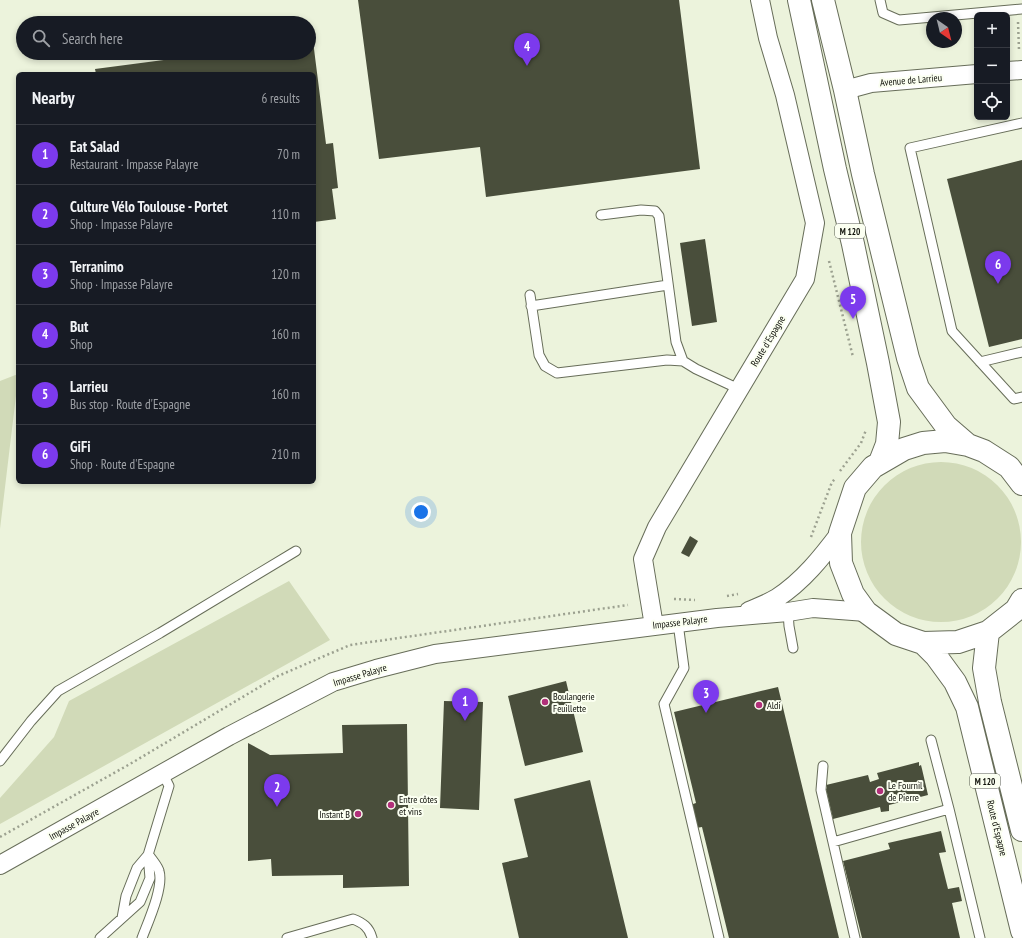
<!DOCTYPE html>
<html lang="en">
<head>
<meta charset="utf-8">
<style>
	:root { --surface:#171b24; --page:#20242c; --text:#f1f3f6; --muted:#9ea1a6; --line:#363941; --accent:#7c3aed }
	body { margin:0; font-family:"PT Sans Narrow",sans-serif; background:var(--page); color:var(--text) }
	.controls { position:absolute; right:12px; top:12px; display:grid; overflow:hidden; border-radius:6px; box-shadow:0 2px 6px #0003 }
	.controls button { width:36px; height:36px; display:grid; place-items:center; padding:0; border:0; border-bottom:1px solid var(--line); background:var(--surface); color:var(--text); font:20px sans-serif }
	.compass { position:absolute; left:926px; top:12px; width:36px; height:36px; border-radius:50%; background:var(--surface); box-shadow:0 2px 6px #0003; rotate:145deg }
	.you { position:absolute; left:421px; top:512px; width:14px; height:14px; margin:-10px; border:3px solid #fff; border-radius:50%; background:#1a73e8; box-shadow:0 0 0 6px #1a73e833 }
	.badge { display:grid; place-items:center; width:26px; height:26px; border-radius:50%; background:var(--accent); color:#fff; font-size:13px; font-weight:700 }
	.pin { position:absolute; translate:-50% -33px; filter:drop-shadow(0 1px 2px #0008) }
	.pin::after { content:''; position:absolute; top:21px; width:14px; height:12px; background:inherit; clip-path:polygon(0 0,100% 0,50% 100%) }
	.list { margin:0; padding:0; list-style:none }
	h2 { display:flex; justify-content:space-between; align-items:center; height:52px; margin:0; padding:0 16px; font-size:17px }
	h2 small { font-size:13px; font-weight:400; color:var(--muted) }
	.list li { display:grid; grid-template-columns:26px 1fr auto; gap:12px; align-items:center; box-sizing:border-box; height:60px; padding:0 16px; border-top:1px solid var(--line) }
	.list b { display:block; font-size:15px; white-space:nowrap }
	.list p { margin:0; font-size:13px; white-space:nowrap; color:var(--muted) }
	.list em { font-size:13px; font-style:normal; color:var(--muted) }
	.icon { flex:none; width:22px; height:22px; fill:none; stroke:currentColor; stroke-width:2; stroke-linecap:round; stroke-linejoin:round }
	.map { position:relative; flex:none; width:1022px; height:938px; overflow:hidden }
	.search { position:absolute; background:var(--surface); box-shadow:0 2px 6px #0003; left:16px; top:16px; width:300px; height:44px; display:flex; align-items:center; gap:10px; box-sizing:border-box; padding:0 14px; border-radius:22px; color:var(--muted); font-size:15px }
	.panel { position:absolute; background:var(--surface); box-shadow:0 2px 6px #0003; left:16px; top:72px; width:300px; height:412px; border-radius:6px }
	.map>svg:first-child { display:block }
	.green { fill:#d1dab8 }
	.building { fill:#494e3b }
	.lines { fill:none; stroke-linecap:round; stroke-linejoin:round }
	.lane-casing { stroke:#676d59; stroke-width:11 }
	.street-casing { stroke:#676d59; stroke-width:20 }
	.primary-casing { stroke:#676d59; stroke-width:24 }
	.path { stroke:#9ca190; stroke-width:2.5; stroke-dasharray:2 3; stroke-linecap:butt }
	.lane { stroke:#fff; stroke-width:9 }
	.street { stroke:#fff; stroke-width:18 }
	.primary { stroke:#fff; stroke-width:22 }
	.poi-dot { fill:#b1307a; stroke:#fbfff1; stroke-width:1.5 }
	.labels { text-anchor:middle; dominant-baseline:central; stroke-width:4; stroke-linejoin:round; paint-order:stroke }
	.shield { fill:#fbfff1; stroke:#55584f; stroke-width:1 }
	.shield-label { font-size:9px; font-weight:bold; fill:#0e1009 }
	.street-label { font-size:10px; fill:#0e1009; stroke:#fbfff1 }
	.poi-label { font-size:10px; fill:#0e1009; stroke:#fbfff1; text-anchor:start }
</style>
</head>
<body>
<div class="map">
<svg width="1022" height="938" viewBox="0 0 1022 938">
	<rect width="100%" height="100%" fill="#ecf3dc"/>
	<path class="green" d="M 18,374 L 18,379 L 0,529 L 0,381 Z
		M861 542a80 80 0 1 1 160 0a80 80 0 1 1-160 0Z
		M 289,581 L 330,640 L 0,824 L 0,798 L 54,737 L 69,701 Z"/>
	<path class="building" d="M 358,0 L 679,0 L 700,169 L 486,197 L 480,147 L 379,159 Z
		M 313,41 L 326,144 L 333,143 L 338,188 L 332,189 L 336,219 L 314,222 L 314,74 L 96,74 L 95,69 L 217,53 L 309,53 L 309,42 Z
		M 1022,160 L 1022,339 L 989,347 L 947,179 Z
		M 705,239 L 717,322 L 692,326 L 680,243 Z
		M 690,536 L 698,541 L 689,557 L 681,553 Z
		M 566,681 L 583,752 L 525,766 L 508,696 Z
		M 778,687 L 839,938 L 729,938 L 702,827 L 696,828 L 690,805 L 696,803 L 674,712 Z
		M 444,701 L 483,702 L 479,810 L 440,808 Z
		M 407,724 L 409,886 L 343,888 L 343,875 L 272,876 L 271,859 L 248,861 L 248,743 L 270,755 L 343,753 L 342,725 Z
		M 919,762 L 919,766 L 921,765 L 922,769 L 928,795 L 889,805 L 889,811 L 881,812 L 880,807 L 833,819 L 826,789 L 827,788 L 826,785 L 868,775 L 870,782 L 879,779 L 877,773 Z
		M 590,780 L 628,938 L 519,938 L 502,863 L 528,857 L 514,799 Z
		M 941,831 L 946,852 L 939,853 L 948,889 L 959,887 L 962,901 L 952,903 L 960,938 L 862,938 L 843,861 L 890,849 L 888,843 Z"/>
	<g class="lines">
		<g class="lane-casing">
			<path id="lane" d="M 880,0 L 883,13 L 899,20 L 1022,9
				M 1022,123 L 910,148 L 952,331 L 1014,399 L 1022,397
				M 601,215 L 641,210 L 655,211 L 659,216 L 676,342 L 683,361
				M 530,295 L 539,355 L 545,366 L 557,373 L 667,360 L 683,361 L 696,369 L 739,389
				M 531,306 L 668,285
				M 980,362 L 1022,352
				M 788,612 L 789,626 L 793,648
				M 678,623 L 684,668 L 664,704 L 719,938
				M 931,740 L 949,809 L 980,938
				M 0,761 L 31,721 L 58,691 L 160,633 L 296,551
				M 823,766 L 821,790 L 855,938
				M 833,842 L 949,809
				M 122,918 L 126,896 L 137,868 L 148,855
				M 100,938 L 140,902 L 150,878 L 148,855 L 169,786 L 163,774
				M 142,938 C 148,922 164,887 159,871 C 158,866 152,860 149,855
				M 287,938 L 353,919 C 363,923 369,927 372,938"/>
		</g>
		<g class="street-casing">
			<path id="street" d="M 1007,71 L 1022,70
				M 845,90 L 871,83 L 977,74
				M 749,611 C 758,607 769,603 777,598 C 803,581 822,557 840,533
				M 654,626 L 643,559 L 657,527 L 805,279 L 815,223 L 785,95 L 768,38 L 760,0
				M 0,865 L 229,736 L 333,682 L 376,669 L 435,654 L 717,618 L 788,612 L 813,608 L 866,612"/>
		</g>
		<g class="primary-casing">
			<path id="primary" d="M 799,0 L 835,169 L 853,244 L 878,363 L 889,422 L 887,444 L 880,462
				M 823,0 L 845,90 L 863,174 L 908,358 L 918,388 L 946,426 L 968,445
				M 1022,484 L 1009,467 L 984,451 L 968,445 L 945,441 L 923,443 L 904,449 L 873,467 L 855,488 L 840,533 L 841,563 L 853,594 L 866,612 L 896,634 L 923,643 L 958,642 L 988,632 L 1016,610 L 1022,600
				M 988,632 L 984,668 L 990,702 L 1022,830
				M 923,643 L 936,656 L 955,682 L 967,707 L 1022,931"/>
		</g>
		<path class="path" d="M 1018,22 L 1019,50
			M 829,261 L 853,357
			M 840,471 L 861,443 L 866,430
			M 811,537 L 832,482 L 835,479
			M 727,596 L 738,594
			M 674,599 L 695,600
			M 0,837 L 130,764 L 278,676 L 350,645 L 628,605"/>
		<use href="#lane" class="lane"/>
		<use href="#street" class="street"/>
		<use href="#primary" class="primary"/>
	</g>
	<g class="poi-dot">
		<circle cx="545" cy="702" r="4"/>
		<circle cx="759" cy="705" r="4"/>
		<circle cx="880" cy="791" r="4"/>
		<circle cx="391" cy="805" r="4"/>
		<circle cx="358" cy="814" r="4"/>
	</g>
	<g class="labels">
		<g class="shield">
			<rect x="835" y="224" width="30" height="14" rx="3"/>
			<rect x="970" y="774" width="30" height="14" rx="3"/>
		</g>
		<g class="shield-label">
			<text x="850" y="231">M 120</text>
			<text x="985" y="781">M 120</text>
		</g>
		<g class="street-label">
			<text transform="translate(911 80) rotate(-5)">Avenue de Larrieu</text>
			<text transform="translate(768 341) rotate(-59)">Route d'Espagne</text>
			<text transform="translate(680 622) rotate(-7)">Impasse Palayre</text>
			<text transform="translate(360 675) rotate(-17)">Impasse Palayre</text>
			<text transform="translate(74 824) rotate(-29)">Impasse Palayre</text>
			<text transform="translate(997 828) rotate(76)">Route d'Espagne</text>
		</g>
		<g class="poi-label">
			<text x="553" y="696">Boulangerie<tspan x="553" dy="12">Feuillette</tspan></text>
			<text x="767" y="705">Aldi</text>
			<text x="888" y="785">Le Fournil<tspan x="888" dy="12">de Pierre</tspan></text>
			<text x="399" y="799">Entre côtes<tspan x="399" dy="12">et vins</tspan></text>
			<text x="350" y="814" text-anchor="end">Instant B</text>
		</g>
	</g>
</svg>
<div class="controls">
<button>+</button>
<button>−</button>
<button><svg class="icon" aria-label="locate" viewBox="0 0 24 24"><circle cx="12" cy="12" r="6"/><path d="M12 2v4M12 18v4M2 12h4M18 12h4"/></svg></button>
</div>
<svg class="compass" viewBox="-18 -18 36 36"><path d="M0-13l5 13h-10z" fill="#e53935"/><path d="M0 13l5-13h-10z" fill="#9ea1a6"/></svg>
<div class="you"></div>
<div class="pin badge" style="left:465px;top:721px">1</div>
<div class="pin badge" style="left:277px;top:807px">2</div>
<div class="pin badge" style="left:706px;top:713px">3</div>
<div class="pin badge" style="left:527px;top:66px">4</div>
<div class="pin badge" style="left:853px;top:319px">5</div>
<div class="pin badge" style="left:998px;top:284px">6</div>
<div class="search"><svg class="icon" aria-label="search" viewBox="0 0 24 24"><circle cx="10" cy="10" r="6"/><path d="M15 15l6 6"/></svg>Search here</div>
<section class="panel">
<h2>Nearby<small>6 results</small></h2>
<ul class="list">
<li><span class="badge">1</span><div><b>Eat Salad</b><p>Restaurant · Impasse Palayre</p></div><em>70 m</em></li>
<li><span class="badge">2</span><div><b>Culture Vélo Toulouse - Portet</b><p>Shop · Impasse Palayre</p></div><em>110 m</em></li>
<li><span class="badge">3</span><div><b>Terranimo</b><p>Shop · Impasse Palayre</p></div><em>120 m</em></li>
<li><span class="badge">4</span><div><b>But</b><p>Shop</p></div><em>160 m</em></li>
<li><span class="badge">5</span><div><b>Larrieu</b><p>Bus stop · Route d'Espagne</p></div><em>160 m</em></li>
<li><span class="badge">6</span><div><b>GiFi</b><p>Shop · Route d'Espagne</p></div><em>210 m</em></li>
</ul>
</section>
</div>
</body>
</html>
